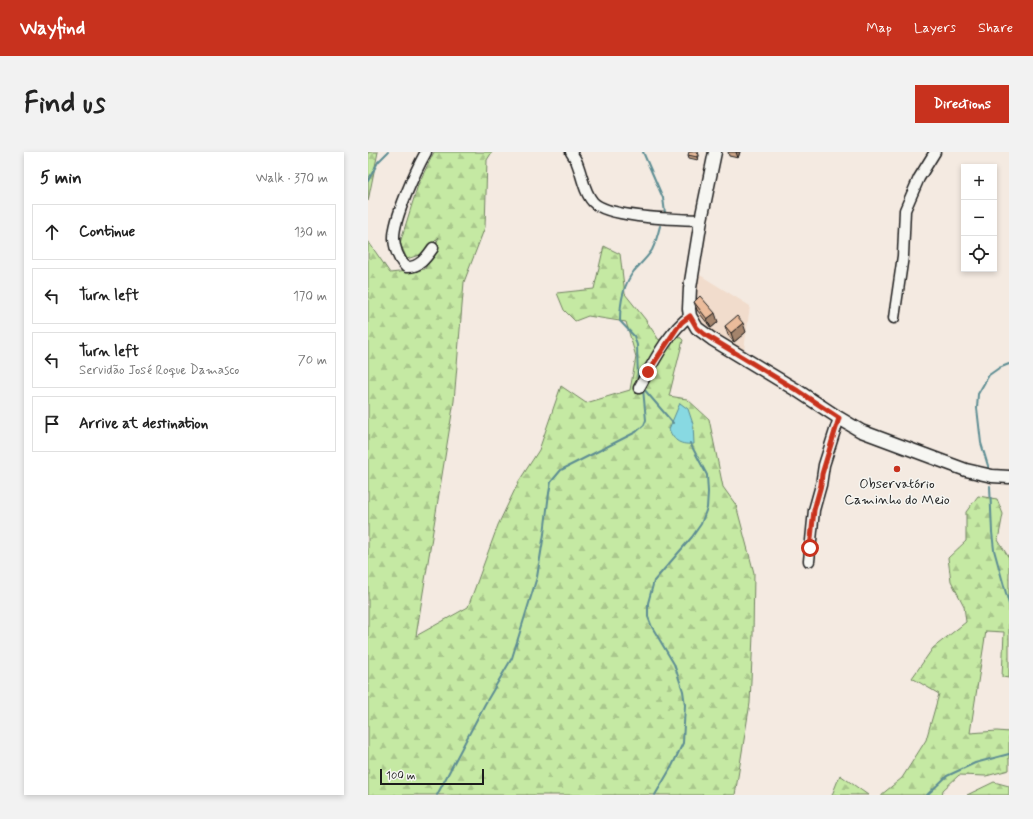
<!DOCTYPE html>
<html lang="en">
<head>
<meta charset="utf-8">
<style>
	:root { --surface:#fff; --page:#f2f2f2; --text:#222; --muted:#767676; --line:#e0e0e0; --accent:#c8321e }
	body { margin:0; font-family:Mynerve,sans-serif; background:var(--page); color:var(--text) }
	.controls { position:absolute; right:12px; top:12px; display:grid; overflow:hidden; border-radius:0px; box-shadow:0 2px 6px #0003 }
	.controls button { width:36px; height:36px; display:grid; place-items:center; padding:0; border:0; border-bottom:1px solid var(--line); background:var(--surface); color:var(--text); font:20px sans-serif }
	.scale { position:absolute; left:12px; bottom:10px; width:104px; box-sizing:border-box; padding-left:4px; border:2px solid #1c1c1c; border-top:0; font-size:11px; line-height:14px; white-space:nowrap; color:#1c1c1c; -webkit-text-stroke:3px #f6f6f2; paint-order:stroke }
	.stop { position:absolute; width:12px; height:12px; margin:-9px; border:3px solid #c8321e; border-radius:50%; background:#fff }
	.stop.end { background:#c8321e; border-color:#fff; box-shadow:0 1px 4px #0008 }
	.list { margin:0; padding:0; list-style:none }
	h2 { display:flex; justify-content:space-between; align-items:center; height:52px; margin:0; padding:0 16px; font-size:17px }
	h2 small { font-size:13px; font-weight:400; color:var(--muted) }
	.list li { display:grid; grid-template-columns:26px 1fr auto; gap:12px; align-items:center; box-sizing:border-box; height:56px; margin:0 8px 8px; padding:0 8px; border:1px solid var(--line); border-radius:0px }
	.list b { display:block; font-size:15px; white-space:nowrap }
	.list p { margin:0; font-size:13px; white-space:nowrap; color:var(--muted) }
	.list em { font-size:13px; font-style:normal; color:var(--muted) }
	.icon { flex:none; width:22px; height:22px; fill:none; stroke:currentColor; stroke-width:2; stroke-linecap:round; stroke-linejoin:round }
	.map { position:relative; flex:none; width:641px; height:643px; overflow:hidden; border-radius:0px }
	header { display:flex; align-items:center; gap:24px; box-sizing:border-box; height:56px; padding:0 20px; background:var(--accent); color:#fff }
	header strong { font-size:19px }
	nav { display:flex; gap:22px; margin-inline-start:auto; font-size:14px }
	.intro { display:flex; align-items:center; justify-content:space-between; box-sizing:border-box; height:96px; padding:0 24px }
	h1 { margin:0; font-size:28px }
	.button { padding:10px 18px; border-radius:0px; background:var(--accent); color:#fff; font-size:14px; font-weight:700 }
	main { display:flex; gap:24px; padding:0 24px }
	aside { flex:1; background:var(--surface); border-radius:0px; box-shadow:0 2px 6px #0003 }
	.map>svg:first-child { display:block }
	.built { fill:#f1dccc }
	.forest { fill:url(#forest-firs); stroke:#708260 }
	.water { fill:#88d9e2; stroke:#5d8d93 }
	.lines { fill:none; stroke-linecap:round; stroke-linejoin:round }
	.stream { stroke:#5d8d93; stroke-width:2 }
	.minor-casing { stroke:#1c1c1c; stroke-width:13 }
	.major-casing { stroke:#1c1c1c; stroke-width:15 }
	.minor { stroke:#f6f6f2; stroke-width:10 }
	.major { stroke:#f6f6f2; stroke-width:12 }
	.wall { fill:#caa285; stroke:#1c1c1c }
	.shaded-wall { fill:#a4846c; stroke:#1c1c1c }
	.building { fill:#ebbc9b; stroke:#1c1c1c }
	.route { stroke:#c8321e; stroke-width:5 }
	.poi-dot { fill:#c8321e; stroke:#f6f6f2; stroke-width:1.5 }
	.labels { text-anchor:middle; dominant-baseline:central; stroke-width:3; stroke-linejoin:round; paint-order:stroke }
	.poi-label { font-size:14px; fill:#1c1c1c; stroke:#f6f6f2 }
</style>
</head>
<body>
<header>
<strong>Wayfind</strong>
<nav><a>Map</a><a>Layers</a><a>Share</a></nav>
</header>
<div class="intro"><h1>Find us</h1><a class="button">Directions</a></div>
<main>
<aside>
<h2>5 min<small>Walk · 370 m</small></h2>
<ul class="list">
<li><svg class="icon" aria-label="ahead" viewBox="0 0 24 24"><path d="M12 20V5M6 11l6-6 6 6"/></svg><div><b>Continue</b></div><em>130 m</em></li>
<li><svg class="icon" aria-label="left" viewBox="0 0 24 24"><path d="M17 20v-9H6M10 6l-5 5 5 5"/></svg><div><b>Turn left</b></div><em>170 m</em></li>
<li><svg class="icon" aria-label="left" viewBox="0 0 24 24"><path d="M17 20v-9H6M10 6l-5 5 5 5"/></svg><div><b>Turn left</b><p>Servidão José Roque Damasco</p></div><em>70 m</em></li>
<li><svg class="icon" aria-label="arrive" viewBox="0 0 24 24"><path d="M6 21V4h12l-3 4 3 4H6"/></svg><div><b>Arrive at destination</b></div></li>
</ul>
</aside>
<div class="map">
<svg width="641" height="643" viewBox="0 0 641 643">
	<defs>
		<pattern id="forest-firs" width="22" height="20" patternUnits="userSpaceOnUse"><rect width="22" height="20" fill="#c5e9a3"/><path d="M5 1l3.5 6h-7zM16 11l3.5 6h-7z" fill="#a9c78c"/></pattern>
	</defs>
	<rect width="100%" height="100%" fill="#f4eae1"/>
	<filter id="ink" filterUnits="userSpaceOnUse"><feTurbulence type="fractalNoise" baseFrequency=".025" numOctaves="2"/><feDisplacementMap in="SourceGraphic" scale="8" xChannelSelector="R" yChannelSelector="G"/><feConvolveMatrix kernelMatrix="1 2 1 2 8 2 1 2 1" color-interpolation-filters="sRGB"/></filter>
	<g filter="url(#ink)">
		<path class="built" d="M 332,123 L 382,154 L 376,198 L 342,183 L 329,167 L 327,150 L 328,135 Z"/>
		<path class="forest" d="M 0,0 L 10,0 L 0,49 Z
			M 66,0 L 124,0 L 119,8 L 117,75 L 96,130 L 86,249 L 48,484 L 100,455 L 130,373 L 151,329 L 171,298 L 193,234 L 218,251 L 262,238 L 268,205 L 258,170 L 220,164 L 207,169 L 196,158 L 189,141 L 226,137 L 236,94 L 252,102 L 257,142 L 277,167 L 291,188 L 304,178 L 315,188 L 301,244 L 319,247 L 341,267 L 355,335 L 368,353 L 386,421 L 385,483 L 382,551 L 367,643 L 0,643 L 0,89 L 22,121 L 57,117 L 71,85 L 54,102 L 39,107 L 32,91 L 50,33 Z
			M 610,344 L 629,347 L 635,362 L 630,388 L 641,406 L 641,526 L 634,525 L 636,480 L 618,479 L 602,581 L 629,579 L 641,580 L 641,618 L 618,624 L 591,623 L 575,638 L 574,643 L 513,643 L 534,626 L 558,588 L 571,542 L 544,526 L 565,496 L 598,470 L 596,454 L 583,429 L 580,406 L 598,389 L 598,360 Z
			M 472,623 L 500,643 L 464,643 Z
			M 626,630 L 641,634 L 641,643 L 599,643 Z"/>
		<path class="water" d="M 312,251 L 320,257 L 325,272 L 326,292 C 313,293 306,290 301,277 Z"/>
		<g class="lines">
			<path class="stream" d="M 275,0 L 295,46 L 297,61
				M 0,29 L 10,10 L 20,0
				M 270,228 L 269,193 L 266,184 L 252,169 C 252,152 255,133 266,119 C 272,112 279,106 284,98 C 288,90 290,82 292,74
				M 275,236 L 305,271
				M 621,317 L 613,291 L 609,256 L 610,242 L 621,223 L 631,216 L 641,212
				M 622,334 L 624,380 L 626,398 L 641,452
				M 69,643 L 117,552 L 144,506 L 169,425 L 176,382 L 181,341 L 183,330 L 193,318 L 268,280 L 276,273 L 278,268 L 275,237
				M 287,643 L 304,614 L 315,591 L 317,553 L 315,539 L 306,512 L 284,475 L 280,465 L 280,451 L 286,429 L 324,385 L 333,372 L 339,356 L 340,340 L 339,323 L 322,291
				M 559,643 L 579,624 L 607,611 L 641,602"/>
			<g class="minor-casing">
				<path id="minor" d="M 58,0 C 48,18 25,67 26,87 C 27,98 31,108 38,115 C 51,116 58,106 65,96
					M 203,0 C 205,4 208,7 209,11 C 214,23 216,40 225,50 C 240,66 309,67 333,68
					M 526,166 L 535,104 L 537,58 L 551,26 L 567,0
					M 271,236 C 284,213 300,180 322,164
					M 441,409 L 446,358 L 453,333 L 456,313 L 471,266"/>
			</g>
			<g class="major-casing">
				<path id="major" d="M 347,0 L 333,68 L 322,136 L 321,157 L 322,164 L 329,176 L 344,187 L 430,239 L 471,266 L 493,279 L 598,318 L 624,324 L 641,325"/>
			</g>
			<use href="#minor" class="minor"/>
			<use href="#major" class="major"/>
		</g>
		<path class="wall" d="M 360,0 L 372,0 L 370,6 L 361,4 Z
			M 320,3 L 331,3 L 330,8 L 321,6 Z
			M 326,150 L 350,170 L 343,176 L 329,158 Z
			M 357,174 L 378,180 L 366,190 L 360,183 Z"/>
		<path class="shaded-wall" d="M 330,0 L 331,3 L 330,8 L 329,5 Z
			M 368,0 L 372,0 L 370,6 Z
			M 347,161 L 350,170 L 343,176 L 339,167 Z
			M 375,171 L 378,180 L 366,190 L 363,181 Z"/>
		<path class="building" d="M 321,0 L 330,0 L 329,5 L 320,3 Z
			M 332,144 L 347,161 L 339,167 L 326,150 Z
			M 369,164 L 375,171 L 363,181 L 357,174 Z"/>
	</g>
	<g class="lines" filter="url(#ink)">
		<path class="route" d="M 280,220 L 309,176 L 314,170 L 322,164 L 329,176 L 336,182 L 430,239 L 471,266 L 454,322 L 453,333 L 446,358 L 442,396"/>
	</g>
	<circle class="poi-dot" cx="529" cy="317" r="4"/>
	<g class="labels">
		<g class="poi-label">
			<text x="529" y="332">Observatório<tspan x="529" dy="16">Caminho do Meio</tspan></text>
		</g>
	</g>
</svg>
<div class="controls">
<button>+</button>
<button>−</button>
<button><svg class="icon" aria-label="locate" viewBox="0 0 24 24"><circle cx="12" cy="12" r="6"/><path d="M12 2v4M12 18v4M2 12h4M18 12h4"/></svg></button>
</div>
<div class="scale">100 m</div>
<div class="stop" style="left:442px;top:396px"></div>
<div class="stop end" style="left:280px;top:220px"></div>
</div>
</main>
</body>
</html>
